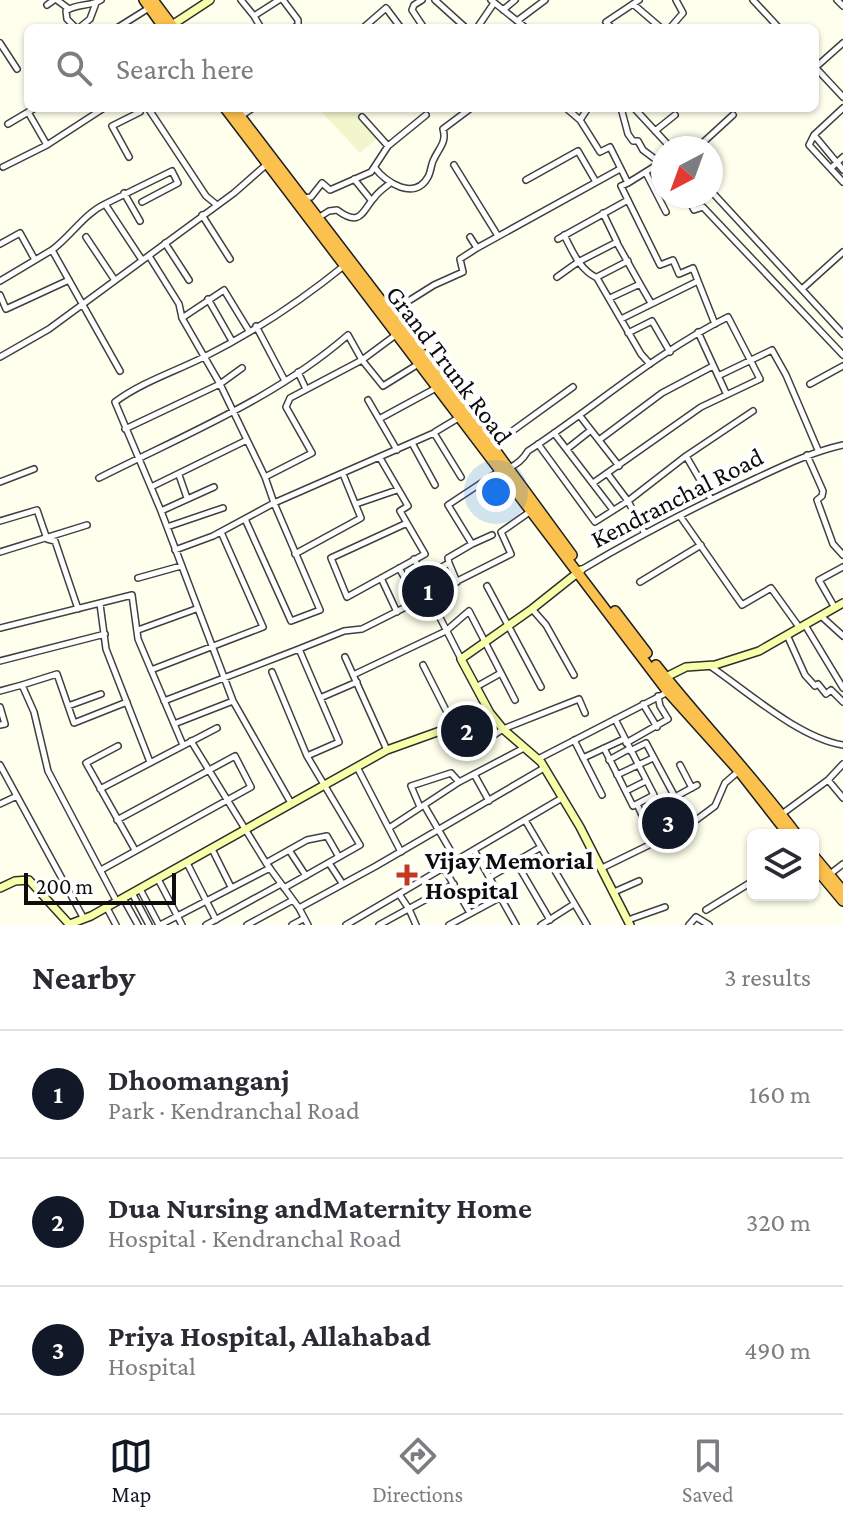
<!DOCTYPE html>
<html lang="en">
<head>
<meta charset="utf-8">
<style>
	:root { --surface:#fff; --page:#f7f7f7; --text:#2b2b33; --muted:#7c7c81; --line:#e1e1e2; --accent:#111827 }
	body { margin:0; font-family:"Crimson Pro",serif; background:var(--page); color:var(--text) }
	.controls { position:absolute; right:24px; bottom:24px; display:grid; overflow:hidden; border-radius:12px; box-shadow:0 2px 6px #0004 }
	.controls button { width:72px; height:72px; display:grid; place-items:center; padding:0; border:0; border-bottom:2px solid var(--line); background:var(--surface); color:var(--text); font:40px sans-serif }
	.compass { position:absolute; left:651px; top:136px; width:72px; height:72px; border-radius:50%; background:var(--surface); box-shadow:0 2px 6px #0004; rotate:221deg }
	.scale { position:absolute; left:24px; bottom:20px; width:152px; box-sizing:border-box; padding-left:8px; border:4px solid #0d0d0d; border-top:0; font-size:22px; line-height:28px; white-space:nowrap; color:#0d0d0d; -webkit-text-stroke:6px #fff; paint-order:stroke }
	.you { position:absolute; left:496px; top:492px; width:28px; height:28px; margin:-20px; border:6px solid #fff; border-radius:50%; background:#1a73e8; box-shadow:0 0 0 12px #1a73e833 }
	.badge { display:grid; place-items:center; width:52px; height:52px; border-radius:50%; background:var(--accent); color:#fff; font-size:26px; font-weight:700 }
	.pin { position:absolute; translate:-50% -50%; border:4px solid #fff; box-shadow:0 2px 8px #0006 }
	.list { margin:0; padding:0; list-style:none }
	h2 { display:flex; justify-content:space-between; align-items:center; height:104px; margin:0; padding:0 32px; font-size:34px }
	h2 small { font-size:26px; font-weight:400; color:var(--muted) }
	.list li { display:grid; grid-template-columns:52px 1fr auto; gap:24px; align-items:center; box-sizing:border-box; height:128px; padding:0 32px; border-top:2px solid var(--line) }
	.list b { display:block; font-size:30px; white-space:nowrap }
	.list p { margin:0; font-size:26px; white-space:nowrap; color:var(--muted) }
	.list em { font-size:26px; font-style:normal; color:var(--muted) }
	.icon { flex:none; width:44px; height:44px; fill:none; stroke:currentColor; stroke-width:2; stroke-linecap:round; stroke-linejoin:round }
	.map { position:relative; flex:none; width:843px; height:925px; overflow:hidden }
	.search { position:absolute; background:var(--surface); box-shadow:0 2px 6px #0004; left:24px; right:24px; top:24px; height:88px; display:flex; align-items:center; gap:20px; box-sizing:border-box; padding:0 28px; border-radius:12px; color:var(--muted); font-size:30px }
	.sheet { height:488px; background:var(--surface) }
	nav { display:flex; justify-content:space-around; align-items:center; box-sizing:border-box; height:112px; border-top:2px solid var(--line); background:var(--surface); font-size:22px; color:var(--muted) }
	nav a { display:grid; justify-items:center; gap:4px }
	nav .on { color:var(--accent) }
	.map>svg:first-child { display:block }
	.farmland { fill:#f1f6cc }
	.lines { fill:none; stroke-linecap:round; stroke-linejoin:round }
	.street-casing { stroke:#404040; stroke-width:8 }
	.secondary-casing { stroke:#2f2f2f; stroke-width:10 }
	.highway-casing { stroke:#1e1e1e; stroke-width:12 }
	.street { stroke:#fff; stroke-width:5 }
	.secondary { stroke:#f7ffa9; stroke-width:7 }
	.highway { stroke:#fbc14f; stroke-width:9 }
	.poi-dot { fill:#c4391e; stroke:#fff; stroke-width:3 }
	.labels { text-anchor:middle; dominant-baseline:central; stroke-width:8; stroke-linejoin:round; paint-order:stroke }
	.street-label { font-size:26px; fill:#0d0d0d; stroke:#fff }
	.poi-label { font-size:26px; font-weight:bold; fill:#0d0d0d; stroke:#fff; text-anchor:start }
</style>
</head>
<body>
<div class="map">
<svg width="843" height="925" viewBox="0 0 843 925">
	<rect width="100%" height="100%" fill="#ffe"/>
	<path class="farmland" d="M 318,108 L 364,108 L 358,116 L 377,138 L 360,153 Z"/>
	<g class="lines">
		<g class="street-casing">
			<path id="street" d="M 57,0 L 69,9
				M 241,0 L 254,16 L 279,0
				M 283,0 L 298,20 L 298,25 L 294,28
				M 422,0 L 414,5 L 412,10 L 424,28
				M 435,0 L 466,28
				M 491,0 L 526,28
				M 753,0 L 779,28
				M 837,0 L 843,6
				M 633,4 L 661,28
				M 47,5 L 54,0
				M 503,10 L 515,0
				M 254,16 L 261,28
				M 517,21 L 545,0
				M 76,28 L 67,19 L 66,11 C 77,3 90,7 101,0
				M 79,28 L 90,19 L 96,3
				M 117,28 L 149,8
				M 363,28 L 386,8 L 401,28
				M 477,28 L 494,3
				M 612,28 L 606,22 L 639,0
				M 670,28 L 683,13 L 676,0
				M 0,43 L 17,69
				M 815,67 L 843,97
				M 816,67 L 843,43
				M 148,108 L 206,196 L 217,205
				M 566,108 L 580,120 L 600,152 L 610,147 L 628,183 L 621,186 L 660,265 L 673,260 L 679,274 L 693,268 L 698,281
				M 621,108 L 628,134 L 633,141 L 638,141 L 643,150 L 663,165
				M 634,108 L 671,148
				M 843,108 L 814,135 L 809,145 L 843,182
				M 28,112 L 47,145
				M 241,116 L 253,108
				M 362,117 L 388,146
				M 580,120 L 588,108
				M 8,124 L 35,108
				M 655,131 L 675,115
				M 814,135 L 843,170
				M 697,148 L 733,115
				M 129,157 L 112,126 L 140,112
				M 454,165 L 498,236
				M 3,167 L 47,145 L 104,108
				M 375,168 C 386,183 415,201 428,177 C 431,172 431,164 434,159 C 439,148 447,142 443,129 L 471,108
				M 831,168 L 843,157
				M 646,173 L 666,212
				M 354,179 L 371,200
				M 526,180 L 578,151 L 596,182
				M 628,183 L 660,163
				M 711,191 L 843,334
				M 124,193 L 140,221
				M 687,196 L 694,210 L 703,207 L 843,355
				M 303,198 L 311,197 L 322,183 L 330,190 L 371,172 L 388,146 L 426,115
				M 202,215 L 230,259
				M 318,218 L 329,211 L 337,210 C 361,228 362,211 374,198 C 378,192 384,188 389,184
				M 564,235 C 573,252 579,269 597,278 L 641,354 L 650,364
				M 86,237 L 114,279
				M 470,237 L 477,248 L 620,169
				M 558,239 L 628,200
				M 165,243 L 189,280
				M 617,243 L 640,284
				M 0,244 L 20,233 L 35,260
				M 52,250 C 71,236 84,214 105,204
				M 149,256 L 179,304 L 182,318 L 220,384 L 265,477 L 274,503 L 320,610 L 291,621 L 245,519
				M 142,260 L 105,204 L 172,171 L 178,183 L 142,202
				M 557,277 L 578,262 L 617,242 L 603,213
				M 597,277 L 628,261
				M 0,281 L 52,250 L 120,371
				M 802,289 L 843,252
				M 0,295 L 6,309 L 69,280
				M 610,298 L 640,284 L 651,303
				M 208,299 L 232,341
				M 391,312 L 434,285 L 463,272 L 460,259 L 477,248
				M 182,318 L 224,290 L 249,331
				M 621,319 L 698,281 L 715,324
				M 256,326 L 285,381
				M 698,332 L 726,393
				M 628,333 L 652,321 L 670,352
				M 0,357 L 49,329 L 234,193 L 267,164
				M 298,372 L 306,389
				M 718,376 L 772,350 L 786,375 L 818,450
				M 810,384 L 843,366
				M 368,400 L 397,450
				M 580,416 L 619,466
				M 379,419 L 438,387
				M 125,429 L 220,384 L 242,368
				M 435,432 L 460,417
				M 554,433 L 613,510
				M 599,440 L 662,393 L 713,366
				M 412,443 L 435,485
				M 538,444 L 595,522 L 628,501 L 686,456 L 753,411
				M 493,445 L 573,387
				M 567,449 L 591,430
				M 807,455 L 823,491 L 822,496 L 817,500 L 833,544 L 843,555
				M 686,456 L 711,499
				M 380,458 L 408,506 L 400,511 L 425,554 L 347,597 L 331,558 L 407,523
				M 607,473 L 628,501 L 644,532
				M 179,475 L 187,498
				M 265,477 L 312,453 L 286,407 L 290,398 L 362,360 L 397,334
				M 99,478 C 184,435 276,398 348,335 L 362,360 L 383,386 L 420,363
				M 0,482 L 34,469
				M 151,487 L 247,440
				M 356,504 L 397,490
				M 161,511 L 214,487
				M 680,516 L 742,605 L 771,588 L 799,627
				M 0,521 L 37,510 L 47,539 L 55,541 L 78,609
				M 167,527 L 223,508
				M 472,544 L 492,535
				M 175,550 L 213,536 L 274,503 L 434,433 L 461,477
				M 0,552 L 87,525
				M 295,554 L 361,518 L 343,474
				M 414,559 L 424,577 L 449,563 L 448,558 L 472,544 L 448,505 L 501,470 C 513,468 522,461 528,451 C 595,407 655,353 728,317 L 760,379 L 701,407 L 593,483
				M 449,563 L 457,582
				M 399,568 L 418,601
				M 581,570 C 638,536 696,506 757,478 C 785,465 812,452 843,445
				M 138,578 L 181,566
				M 381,578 L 397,612
				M 640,582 L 701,545
				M 487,586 L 541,687
				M 429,596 L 461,659
				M 100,604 L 106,649 L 150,762
				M 835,608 L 819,580 L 843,567
				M 532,609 L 546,625 L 574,675
				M 821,616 L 843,636
				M 805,625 L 843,688
				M 0,628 L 132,595 L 138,639 L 183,745
				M 138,630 L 196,609
				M 787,635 L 805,675 L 815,686 L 818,684 L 826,694 L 831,690 L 843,702
				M 345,657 L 387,750
				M 0,661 L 105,634
				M 423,665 L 454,726
				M 710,666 C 748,692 799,738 843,745
				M 151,670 L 263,627 L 221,532
				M 272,672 L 307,756 L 360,845 L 284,888
				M 353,675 L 446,631 L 469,611 L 515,700
				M 476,687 L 501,673
				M 0,691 L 22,685
				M 320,698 L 357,682
				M 164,701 L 299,649
				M 643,704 L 657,727
				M 68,706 L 101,694
				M 0,707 L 5,724 L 0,725
				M 174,724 L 233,701
				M 574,740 L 602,795
				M 191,741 L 266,863 L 299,908 L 308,925
				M 626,743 L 668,719 L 660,706 L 658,696
				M 118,746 L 86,763 L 135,850
				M 604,748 L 633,806 L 654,795 L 615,719
				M 630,751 L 646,743 L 675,797 L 697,785
				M 469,752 L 503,729 L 579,699 L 585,713
				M 307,756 L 339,742 L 299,649 L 344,631 L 362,629 L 511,554 L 501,532 L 531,511
				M 583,758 L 624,739
				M 538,759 L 668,692
				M 609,760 L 629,749
				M 0,765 L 84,919
				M 680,765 L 692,788
				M 357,767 L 401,852
				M 474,774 L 489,801
				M 617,775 L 653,758
				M 828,780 L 843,798
				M 100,789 L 217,728
				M 626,791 L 646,781
				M 291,803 L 233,701 L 161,511 L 115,402 C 142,382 174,372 204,357 C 254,332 302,300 345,265
				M 0,804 L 17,796
				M 637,804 L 654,842
				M 424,805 L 456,860
				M 420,807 L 411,786 L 451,773 L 459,782
				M 782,814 L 828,780 L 843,764
				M 525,820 L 587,925
				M 389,828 L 459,782 L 524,748
				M 212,849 L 231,887
				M 289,850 L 306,876
				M 474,850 L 516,925
				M 516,862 L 550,920
				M 187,863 L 216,920
				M 266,863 L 307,840 L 327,836 L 339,857
				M 329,863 L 342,883
				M 444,868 L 470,913
				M 602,868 L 688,826 L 715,806 L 725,783 L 740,770
				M 101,870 L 251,787 L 235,756 L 117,820
				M 830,874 L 843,864
				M 490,877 L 541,847
				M 158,879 L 182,925
				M 140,889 L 159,925
				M 614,892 L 639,881
				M 132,893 L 149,925
				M 399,894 L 409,909 L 416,925
				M 123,898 L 138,925
				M 117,902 L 48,771 L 34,712 L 22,685 L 57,674 L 74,723 L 127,702
				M 107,908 L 116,925
				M 299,908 L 376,866 L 544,768
				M 706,910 L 753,881
				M 628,920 L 665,907
				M 160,925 L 270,868
				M 206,925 L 281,884
				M 247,925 L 293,900
				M 292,925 L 303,919
				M 346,925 L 562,798
				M 379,925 L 454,884
				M 449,925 L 501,897
				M 541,925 L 574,904
				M 689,925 L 696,917 L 709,925"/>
		</g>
		<g class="secondary-casing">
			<path id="secondary" d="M 169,27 L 210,0
				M 581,570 L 532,609 L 461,659 L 490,713 L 503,729 L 541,762 L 580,827 L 630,925
				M 666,677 L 686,667 L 715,665 L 759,651 L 843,603
				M 0,888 L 15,881 L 29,880 L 70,925
				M 70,924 L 91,916 L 387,750 L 454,726 L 487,709"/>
		</g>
		<g class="highway-casing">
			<path id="highway" d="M 144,0 L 164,28
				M 153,0 L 174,28
				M 225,108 L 668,692 L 739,771 L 789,835
				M 234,108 L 490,443 L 572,555
				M 615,611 L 647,653
				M 656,665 C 702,723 753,776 797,835
				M 813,855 L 843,891
				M 813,865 L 843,901"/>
		</g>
		<use href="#street" class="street"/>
		<use href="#secondary" class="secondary"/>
		<use href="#highway" class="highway"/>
	</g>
	<path class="poi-dot" d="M403 863h8v8h8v8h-8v8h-8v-8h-8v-8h8z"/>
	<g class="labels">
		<g class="street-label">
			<text transform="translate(449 365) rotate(53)">Grand Trunk Road</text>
			<text transform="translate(677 498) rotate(-27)">Kendranchal Road</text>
		</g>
		<g class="poi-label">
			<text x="425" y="860">Vijay Memorial<tspan x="425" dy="30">Hospital</tspan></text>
		</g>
	</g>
</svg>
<div class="controls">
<button><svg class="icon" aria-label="layers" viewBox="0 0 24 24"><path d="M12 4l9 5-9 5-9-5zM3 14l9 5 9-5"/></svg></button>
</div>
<svg class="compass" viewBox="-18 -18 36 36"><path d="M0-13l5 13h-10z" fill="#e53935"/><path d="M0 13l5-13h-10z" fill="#7c7c81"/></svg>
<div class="scale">200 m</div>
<div class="you"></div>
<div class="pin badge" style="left:428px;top:591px">1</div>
<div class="pin badge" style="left:467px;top:731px">2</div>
<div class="pin badge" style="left:668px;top:823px">3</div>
<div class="search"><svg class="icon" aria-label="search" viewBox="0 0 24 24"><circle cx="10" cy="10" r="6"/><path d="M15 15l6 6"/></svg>Search here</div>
</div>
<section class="sheet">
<h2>Nearby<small>3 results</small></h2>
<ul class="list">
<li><span class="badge">1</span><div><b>Dhoomanganj</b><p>Park · Kendranchal Road</p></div><em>160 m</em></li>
<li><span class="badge">2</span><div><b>Dua Nursing andMaternity Home</b><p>Hospital · Kendranchal Road</p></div><em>320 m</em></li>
<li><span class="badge">3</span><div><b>Priya Hospital, Allahabad</b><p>Hospital</p></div><em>490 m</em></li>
</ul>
</section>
<nav>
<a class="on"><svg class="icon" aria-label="map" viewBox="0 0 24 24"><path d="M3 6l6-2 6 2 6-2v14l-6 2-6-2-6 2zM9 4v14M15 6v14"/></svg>Map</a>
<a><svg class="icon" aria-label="directions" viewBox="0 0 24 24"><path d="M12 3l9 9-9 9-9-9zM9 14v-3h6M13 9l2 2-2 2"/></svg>Directions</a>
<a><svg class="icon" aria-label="saved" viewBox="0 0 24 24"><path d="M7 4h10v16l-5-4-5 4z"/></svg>Saved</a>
</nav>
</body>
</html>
